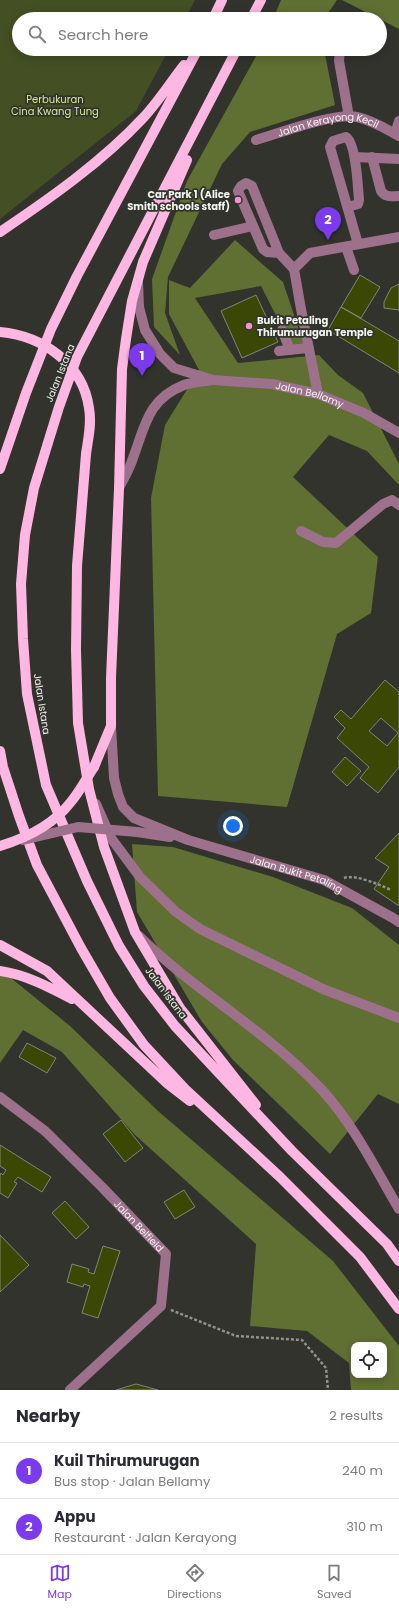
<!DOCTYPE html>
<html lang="en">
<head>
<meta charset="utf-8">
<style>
	:root { --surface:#fff; --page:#f7f7f7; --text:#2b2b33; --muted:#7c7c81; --line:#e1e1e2; --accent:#7c3aed }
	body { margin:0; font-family:Poppins,sans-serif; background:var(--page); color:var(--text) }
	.controls { position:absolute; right:12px; bottom:12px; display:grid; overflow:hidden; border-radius:8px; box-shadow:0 2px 10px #0003 }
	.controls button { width:36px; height:36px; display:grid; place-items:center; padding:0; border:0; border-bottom:1px solid var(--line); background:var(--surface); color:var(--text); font:20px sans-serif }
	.you { position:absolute; left:233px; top:826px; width:14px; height:14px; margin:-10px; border:3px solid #fff; border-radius:50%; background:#1a73e8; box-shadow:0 0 0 6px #1a73e833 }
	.badge { display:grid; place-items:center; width:26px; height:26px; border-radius:50%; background:var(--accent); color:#fff; font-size:13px; font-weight:700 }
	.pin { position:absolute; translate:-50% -33px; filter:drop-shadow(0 1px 2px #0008) }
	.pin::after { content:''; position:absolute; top:21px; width:14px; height:12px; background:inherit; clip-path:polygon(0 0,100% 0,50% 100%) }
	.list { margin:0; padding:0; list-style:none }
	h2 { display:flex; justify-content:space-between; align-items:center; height:52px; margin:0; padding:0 16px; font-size:17px }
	h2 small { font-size:13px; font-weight:400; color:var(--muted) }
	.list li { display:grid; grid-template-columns:26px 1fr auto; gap:12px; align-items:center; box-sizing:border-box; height:56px; padding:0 16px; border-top:1px solid var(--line) }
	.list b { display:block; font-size:15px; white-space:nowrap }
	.list p { margin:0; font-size:13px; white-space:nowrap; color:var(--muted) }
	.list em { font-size:13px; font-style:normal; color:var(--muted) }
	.icon { flex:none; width:22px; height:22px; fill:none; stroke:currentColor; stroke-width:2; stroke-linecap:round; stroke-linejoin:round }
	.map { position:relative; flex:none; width:399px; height:1390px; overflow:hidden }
	.search { position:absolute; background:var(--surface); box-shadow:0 2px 10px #0003; left:12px; right:12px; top:12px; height:44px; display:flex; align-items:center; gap:10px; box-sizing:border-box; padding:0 14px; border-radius:22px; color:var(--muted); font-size:15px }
	.sheet { height:164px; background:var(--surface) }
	nav { display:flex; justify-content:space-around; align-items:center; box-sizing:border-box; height:56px; border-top:1px solid var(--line); background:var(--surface); font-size:11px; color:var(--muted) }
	nav a { display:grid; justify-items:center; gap:2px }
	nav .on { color:var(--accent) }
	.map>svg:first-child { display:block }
	.green { fill:#444f24 }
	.forest { fill:#606f32; fill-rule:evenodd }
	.building { fill:#3b4804; stroke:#82847c; fill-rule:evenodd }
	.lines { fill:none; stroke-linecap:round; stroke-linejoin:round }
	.path { stroke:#90928d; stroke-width:2.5; stroke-dasharray:3 2; stroke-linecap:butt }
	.minor { stroke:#9d718c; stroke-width:10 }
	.major { stroke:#feb6e2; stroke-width:10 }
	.minor-bridge { stroke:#9d718c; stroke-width:10 }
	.major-bridge { stroke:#feb6e2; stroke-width:10 }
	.poi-dot { fill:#f590d1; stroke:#31332c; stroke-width:1.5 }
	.labels { text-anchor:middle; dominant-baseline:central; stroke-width:3.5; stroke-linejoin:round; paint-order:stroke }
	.park-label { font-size:10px; fill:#d2eb91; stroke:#31332c }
	.street-label { font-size:10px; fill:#f3f5f1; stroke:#31332c }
	.poi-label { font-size:10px; font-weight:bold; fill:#f3f5f1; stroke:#31332c; text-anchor:end }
</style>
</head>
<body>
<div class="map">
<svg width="399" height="1390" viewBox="0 0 399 1390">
	<rect width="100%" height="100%" fill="#31332c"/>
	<path class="green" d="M 0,0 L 195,0 L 185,19 L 19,19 L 19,49 L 169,49 L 136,111 L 0,219 Z"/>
	<path class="forest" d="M 281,0 L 337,0 L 324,19 L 273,19 Z
		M 342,0 L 399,0 L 399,29 Z
		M 260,49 L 324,49 L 335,105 L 250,132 L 222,164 L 168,277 L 165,313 L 180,355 L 154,327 L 152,279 L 187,181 Z
		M 235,240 L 283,282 L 304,345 L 292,347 L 261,286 L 195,298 L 238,363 L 319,355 L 338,375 L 363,393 L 399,464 L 399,485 L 367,451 L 329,435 L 293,477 L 378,557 L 371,613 L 337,634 L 287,807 L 158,796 L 151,498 L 165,425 L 199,370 L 169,314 L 169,280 L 190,288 Z
		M 132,844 L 173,847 L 273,877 L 352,908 L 399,945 L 399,1104 L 378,1094 L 330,1154 L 233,1060 L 202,1022 L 137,912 Z
		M 0,969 L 70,1026 L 158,1111 L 333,1261 L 399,1346 L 399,1390 L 351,1390 L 349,1363 L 307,1331 L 250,1326 L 256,1244 L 134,1134 L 62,1052 L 23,1030 L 0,1063 ZM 354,1345 L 384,1345 L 384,1375 L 354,1375 Z"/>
	<path class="building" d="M 360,275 L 380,287 L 361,318 L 341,307 Z
		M 399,284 L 399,310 L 384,308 L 384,302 L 391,288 Z
		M 256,295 L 278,342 L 242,358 L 221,311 Z
		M 341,307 L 399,341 L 399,373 L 328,330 Z
		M 385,680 L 399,692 L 399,767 L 378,793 L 360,778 L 369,767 L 337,738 L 345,728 L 334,717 L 341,710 L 351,719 ZM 381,718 L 398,733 L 387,746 L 369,731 Z
		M 345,757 L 361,771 L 347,786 L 332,772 Z
		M 399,833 L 399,906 L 374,889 L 389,867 L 375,858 Z
		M 27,1043 L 56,1058 L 47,1073 L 19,1057 Z
		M 121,1120 L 143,1148 L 125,1162 L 103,1134 Z
		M 0,1145 L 51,1177 L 42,1192 L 18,1177 L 14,1182 L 17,1183 L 8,1198 L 0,1193 L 0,1175 L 1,1173 L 3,1175 L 6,1170 L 0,1166 Z
		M 184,1190 L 195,1207 L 175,1219 L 164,1202 Z
		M 65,1201 L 89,1227 L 76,1239 L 52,1213 Z
		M 0,1235 L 29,1265 L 0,1292 Z
		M 103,1246 L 120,1251 L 98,1318 L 82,1313 L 90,1286 L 84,1284 L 83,1287 L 67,1282 L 72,1264 L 89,1269 L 88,1272 L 94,1274 Z
		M 136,1384 L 158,1390 L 116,1390 Z"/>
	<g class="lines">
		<path class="path" d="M 344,878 C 356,874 380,885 391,890
			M 171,1310 L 236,1336 L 302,1340 L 326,1368 L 328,1390"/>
		<g class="minor">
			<path d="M 340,49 L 339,61 L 349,117"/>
			<path d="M 395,134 L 399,121"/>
			<path id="s1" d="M 256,140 C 280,133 335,112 357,117 C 372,120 386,129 399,136"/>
			<path d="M 355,157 L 399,159"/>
			<path d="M 372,157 L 381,191 C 386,198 391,196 399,196"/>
			<path d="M 348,207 L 358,204 L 359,200 C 358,188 356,143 346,137 L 333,141 L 330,147 L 358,244"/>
			<path d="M 214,235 L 253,226"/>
			<path d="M 346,247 L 354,270"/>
			<path d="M 279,253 L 267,252 L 263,249 L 238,191 L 241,186 L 246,183 L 252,186 L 279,253 L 294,269"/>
			<path id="s2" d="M 138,282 L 139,307 L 145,330 L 160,354 L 174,368 L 213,380 L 272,384 L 318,394 L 364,413 L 399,433"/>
			<path d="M 282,330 L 290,350"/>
			<path d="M 279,351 L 308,348"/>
			<path d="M 318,394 L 301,309 L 294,269 L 310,253 L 399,237"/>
			<path d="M 119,488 C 124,478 130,468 133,458 C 145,426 148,399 184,385 C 192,382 202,382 211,380"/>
			<path d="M 301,531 L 323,542 L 336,543 L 383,504 L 392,500 L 399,505"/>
			<path id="s3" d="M 111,726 L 114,778 L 118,794 L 123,807 L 134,818 L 188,840 L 324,880 L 393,918 L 399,922"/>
			<path d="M 96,804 L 111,838 L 140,877 L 176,912 L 200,929 L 323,989 L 399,1018"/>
			<path d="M 137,832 L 170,837"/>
			<path d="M 139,936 C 196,992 267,1031 322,1090 C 354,1125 375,1168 399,1209"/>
			<path id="s4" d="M 0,1097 L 45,1131 L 102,1187 L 166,1254 L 161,1306 L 70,1390"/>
		</g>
		<path class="major" d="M 213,19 L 222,0
			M 251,19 L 261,0
			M 237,49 L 77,357 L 59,407 L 34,488 L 25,535 L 21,584 L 23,639 L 27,694 L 46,785 L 87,881 L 119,946 L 144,986 L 175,1026 L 232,1087 L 292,1151 L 387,1244 L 399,1261
			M 0,232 C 49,199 102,162 143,118 C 158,102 170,83 184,65
			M 86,454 L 77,566 L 76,650 L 78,723 L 89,789 L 104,847 L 135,932 L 180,1008 L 256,1105
			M 0,469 L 26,393 L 51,329 L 77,276 L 198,49
			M 0,751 L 3,767 L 19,816 L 37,865 L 81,948 L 110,998 L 144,1045 L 185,1089 L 280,1177 L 360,1257 L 399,1309
			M 94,767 L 111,726 L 111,678 L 119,489 L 122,369 L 126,339 L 132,301 L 143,262 L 187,160
			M 0,945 L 47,971 L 168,1084 L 190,1101
			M 0,971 C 27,975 49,987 72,999"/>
		<path class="minor-bridge" d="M 23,840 L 78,827 L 137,832"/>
		<path class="major-bridge" d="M 0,332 C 43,336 83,364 89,408 C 92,424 88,439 86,454
			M 0,846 C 26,838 53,825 70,803 C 79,793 86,779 94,767"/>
	</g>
	<g class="poi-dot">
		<circle cx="238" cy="200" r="4"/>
		<circle cx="249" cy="326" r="4"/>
	</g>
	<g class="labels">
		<g class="park-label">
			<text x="55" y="99">Perbukuran<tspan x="55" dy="12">Cina Kwang Tung</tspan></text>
		</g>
		<g class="street-label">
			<text stroke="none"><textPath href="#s1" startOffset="75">Jalan Kerayong Kecil</textPath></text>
			<text transform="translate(60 373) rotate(-68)">Jalan Istana</text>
			<text stroke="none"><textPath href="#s2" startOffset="236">Jalan Bellamy</textPath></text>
			<text transform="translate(42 704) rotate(81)">Jalan Istana</text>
			<text stroke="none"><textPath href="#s3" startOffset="270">Jalan Bukit Petaling</textPath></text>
			<text transform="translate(166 993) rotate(53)">Jalan Istana</text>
			<text stroke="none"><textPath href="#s4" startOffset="190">Jalan Belfield</textPath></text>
		</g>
		<g class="poi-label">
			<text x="230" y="194">Car Park 1 (Alice<tspan x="230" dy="12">Smith schools staff)</tspan></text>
			<text x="257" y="320" text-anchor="start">Bukit Petaling<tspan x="257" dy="12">Thirumurugan Temple</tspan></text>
		</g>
	</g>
</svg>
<div class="controls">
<button><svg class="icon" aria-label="locate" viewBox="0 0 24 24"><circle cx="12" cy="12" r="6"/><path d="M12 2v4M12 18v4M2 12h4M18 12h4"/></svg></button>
</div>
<div class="you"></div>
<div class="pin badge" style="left:142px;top:376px">1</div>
<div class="pin badge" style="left:328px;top:240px">2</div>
<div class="search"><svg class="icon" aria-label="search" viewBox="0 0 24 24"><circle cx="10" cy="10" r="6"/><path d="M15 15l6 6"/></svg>Search here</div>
</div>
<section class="sheet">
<h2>Nearby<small>2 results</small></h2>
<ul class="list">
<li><span class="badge">1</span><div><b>Kuil Thirumurugan</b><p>Bus stop · Jalan Bellamy</p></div><em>240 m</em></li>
<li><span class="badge">2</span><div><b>Appu</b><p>Restaurant · Jalan Kerayong</p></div><em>310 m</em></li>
</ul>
</section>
<nav>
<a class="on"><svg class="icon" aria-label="map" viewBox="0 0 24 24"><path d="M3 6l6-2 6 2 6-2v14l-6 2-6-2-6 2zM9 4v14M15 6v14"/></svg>Map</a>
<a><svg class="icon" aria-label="directions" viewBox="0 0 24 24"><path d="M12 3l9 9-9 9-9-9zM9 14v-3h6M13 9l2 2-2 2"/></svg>Directions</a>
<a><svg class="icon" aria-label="saved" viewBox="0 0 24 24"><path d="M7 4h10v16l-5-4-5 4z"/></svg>Saved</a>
</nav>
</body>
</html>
